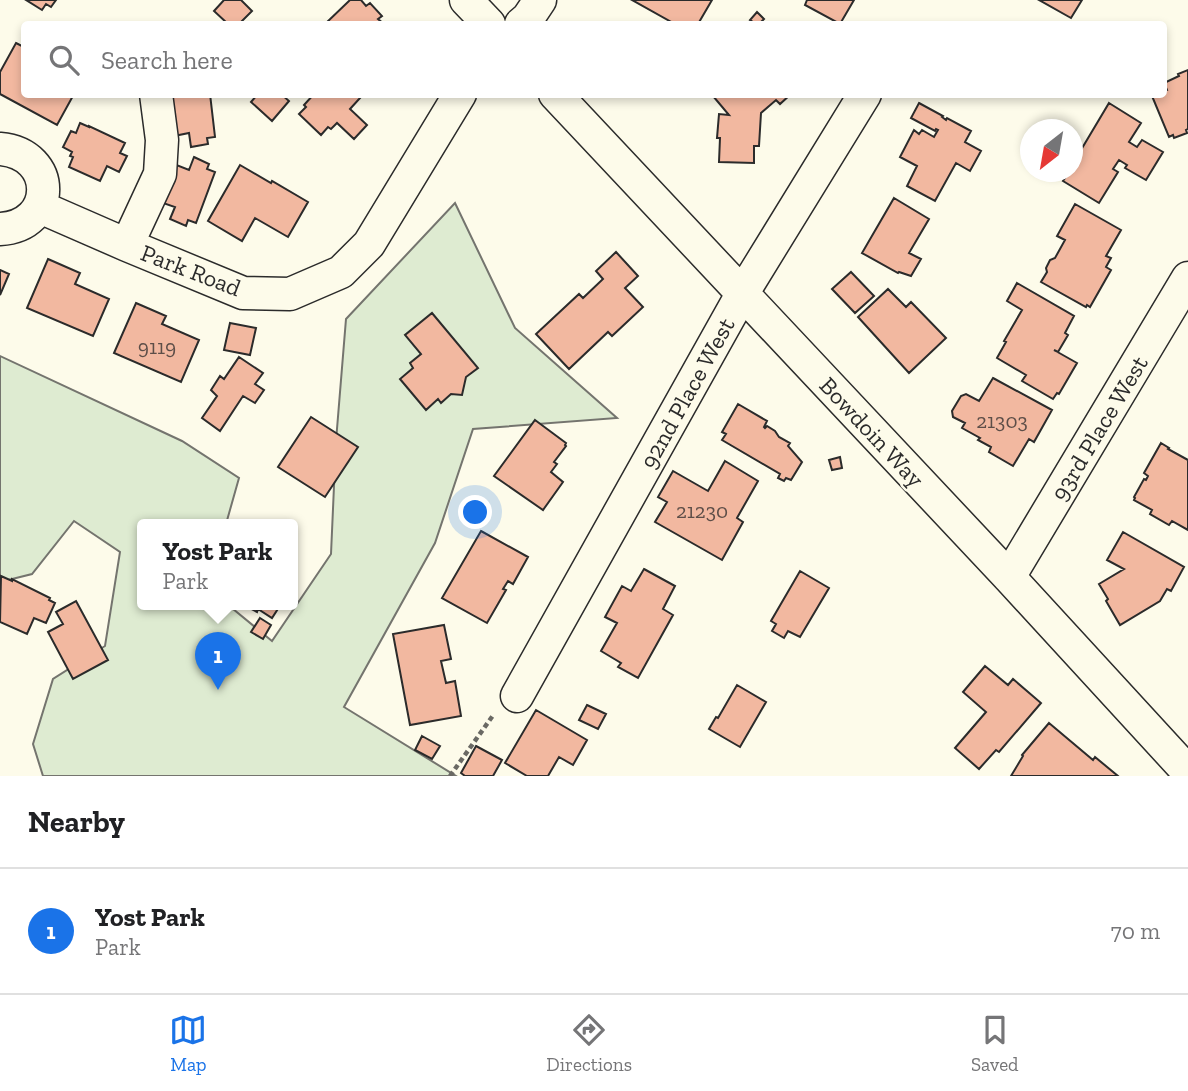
<!DOCTYPE html>
<html lang="en">
<head>
<meta charset="utf-8">
<style>
	:root { --surface:#fff; --page:#f2f2f2; --text:#202124; --muted:#757577; --line:#e0e0e0; --accent:#1a73e8 }
	body { margin:0; font-family:"Zilla Slab",serif; background:var(--page); color:var(--text) }
	.compass { position:absolute; left:1020px; top:119px; width:63px; height:63px; border-radius:50%; background:var(--surface); box-shadow:0 4px 10px #0003; rotate:211deg }
	.you { position:absolute; left:476px; top:513px; width:24px; height:24px; margin:-18px; border:5px solid #fff; border-radius:50%; background:#1a73e8; box-shadow:0 0 0 10px #1a73e833 }
	.badge { display:grid; place-items:center; width:46px; height:46px; border-radius:50%; background:var(--accent); color:#fff; font-size:23px; font-weight:700 }
	.pin { position:absolute; translate:-50% -58px; filter:drop-shadow(0 2px 4px #0008) }
	.pin::after { content:''; position:absolute; top:37px; width:24px; height:21px; background:inherit; clip-path:polygon(0 0,100% 0,50% 100%) }
	.popup { position:absolute; left:137px; top:519px; width:161px; height:91px; box-sizing:border-box; display:grid; place-content:center; border-radius:7px; background:var(--surface); filter:drop-shadow(0 2px 5px #0005); font-size:23px; white-space:nowrap; color:var(--muted) }
	.popup b { font-size:26px; color:var(--text) }
	.popup::after { content:''; position:absolute; left:50%; top:100%; margin-left:-14px; border:14px solid transparent; border-top-color:var(--surface) }
	.list { margin:0; padding:0; list-style:none }
	h2 { display:flex; justify-content:space-between; align-items:center; height:91px; margin:0; padding:0 28px; font-size:30px }
	h2 small { font-size:23px; font-weight:400; color:var(--muted) }
	.list li { display:grid; grid-template-columns:46px 1fr auto; gap:21px; align-items:center; box-sizing:border-box; height:126px; padding:0 28px; border-top:2px solid var(--line) }
	.list b { display:block; font-size:26px; white-space:nowrap }
	.list p { margin:0; font-size:23px; white-space:nowrap; color:var(--muted) }
	.list em { font-size:23px; font-style:normal; color:var(--muted) }
	.icon { flex:none; width:38px; height:38px; fill:none; stroke:currentColor; stroke-width:2; stroke-linecap:round; stroke-linejoin:round }
	.map { position:relative; flex:none; width:1188px; height:776px; overflow:hidden }
	.search { position:absolute; background:var(--surface); box-shadow:0 4px 10px #0003; left:21px; right:21px; top:21px; height:77px; display:flex; align-items:center; gap:18px; box-sizing:border-box; padding:0 24px; border-radius:7px; color:var(--muted); font-size:26px }
	.sheet { height:217px; background:var(--surface) }
	nav { display:flex; justify-content:space-around; align-items:center; box-sizing:border-box; height:98px; border-top:2px solid var(--line); background:var(--surface); font-size:19px; color:var(--muted) }
	nav a { display:grid; justify-items:center; gap:4px }
	nav .on { color:var(--accent) }
	.map>svg:first-child { display:block }
	.green { fill:#deebd1; stroke:#74746e; stroke-width:2 }
	.building { fill:#f2b8a0; stroke:#2b2b2b; stroke-width:2 }
	.lines { fill:none; stroke-linecap:round; stroke-linejoin:round }
	.minor-casing { stroke:#2b2b2b; stroke-width:35 }
	.path { stroke:#6a6964; stroke-width:4.5; stroke-dasharray:5 3.5; stroke-linecap:butt }
	.minor { stroke:#fdfbea; stroke-width:32 }
	.labels { text-anchor:middle; dominant-baseline:central; stroke-width:5; stroke-linejoin:round; paint-order:stroke }
	.number-label { font-size:21px; fill:#5d4e48 }
	.street-label { font-size:24px; fill:#2b2b2b; stroke:#fdfbea }
</style>
</head>
<body>
<div class="map">
<svg width="1188" height="776" viewBox="0 0 1188 776">
	<rect width="100%" height="100%" fill="#fdfbea"/>
	<path class="green" d="M 455,203 L 515,328 L 617,418 L 473,429 L 435,543 L 344,707 L 456,776 L 43,776 L 33,744 L 53,679 L 105,646 L 120,552 L 74,521 L 32,574 L 0,582 L 0,356 L 182,441 L 239,478 L 226,524 L 143,524 L 143,604 L 227,604 L 272,641 L 331,554 L 336,441 L 346,319 Z"/>
	<path class="building" d="M 26,0 L 56,0 L 51,7 L 46,4 L 42,10 Z
		M 224,0 L 241,0 L 252,11 L 239,24 L 228,24 L 214,11 Z
		M 350,0 L 361,0 L 366,6 L 370,3 L 382,16 L 378,19 L 384,24 L 325,24 Z
		M 632,0 L 712,0 L 698,24 L 675,24 Z
		M 807,0 L 854,0 L 840,24 L 805,5 Z
		M 1039,0 L 1082,0 L 1071,18 Z
		M 757,12 L 764,19 L 759,24 L 756,24 L 750,20 Z
		M 16,43 L 24,47 L 24,94 L 74,94 L 57,125 L 0,94 L 0,72 Z
		M 1188,70 L 1188,129 L 1186,130 L 1187,133 L 1174,138 L 1173,135 L 1169,137 L 1152,96 L 1164,94 L 1164,91 L 1167,90 L 1164,83 L 1179,76 L 1178,74 Z
		M 176,94 L 210,94 L 215,137 L 207,138 L 208,144 L 191,147 L 189,133 L 174,136 L 167,96 Z
		M 258,94 L 281,94 L 289,101 L 272,121 L 251,102 Z
		M 314,94 L 356,94 L 360,98 L 350,109 L 367,125 L 354,139 L 337,123 L 331,129 L 328,127 L 321,135 L 299,114 L 306,107 L 304,105 Z
		M 715,94 L 791,94 L 780,104 L 776,100 L 761,113 L 759,146 L 754,146 L 754,163 L 719,162 L 720,138 L 717,138 L 719,114 L 729,115 L 713,96 Z
		M 919,103 L 943,116 L 942,117 L 946,120 L 947,118 L 971,131 L 965,142 L 981,151 L 970,171 L 956,163 L 935,201 L 907,186 L 917,166 L 900,157 L 914,130 L 919,134 L 922,130 L 934,137 L 938,130 L 936,129 L 935,131 L 911,118 Z
		M 1109,103 L 1141,123 L 1129,142 L 1137,147 L 1142,140 L 1163,152 L 1146,180 L 1125,168 L 1127,165 L 1119,160 L 1113,169 L 1118,172 L 1099,203 L 1063,181 L 1069,172 L 1072,172 L 1072,165 Z
		M 80,123 L 89,127 L 89,126 L 125,143 L 120,153 L 127,156 L 119,172 L 107,166 L 100,181 L 69,167 L 73,157 L 70,156 L 72,152 L 63,147 L 71,131 L 76,133 Z
		M 194,157 L 209,164 L 207,169 L 215,172 L 196,223 L 188,220 L 186,226 L 170,219 L 175,207 L 160,202 L 174,164 L 189,170 Z
		M 240,165 L 271,183 L 272,181 L 308,202 L 288,237 L 255,218 L 242,241 L 208,221 Z
		M 894,198 L 929,219 L 909,253 L 921,259 L 911,276 L 899,272 L 898,273 L 862,253 Z
		M 1075,204 L 1121,230 L 1106,256 L 1111,258 L 1106,267 L 1111,270 L 1090,307 L 1087,305 L 1086,307 L 1041,282 L 1047,272 L 1046,268 L 1050,260 L 1055,258 L 1065,240 L 1057,236 Z
		M 616,252 L 638,276 L 625,288 L 643,307 L 612,336 L 608,332 L 569,369 L 536,334 L 579,294 L 583,298 L 603,279 L 596,271 Z
		M 48,259 L 80,273 L 75,284 L 109,299 L 93,336 L 27,308 Z
		M 0,270 L 9,274 L 0,295 Z
		M 851,272 L 874,296 L 855,313 L 832,289 Z
		M 1017,283 L 1074,316 L 1065,333 L 1068,335 L 1058,352 L 1054,350 L 1077,363 L 1059,394 L 1057,393 L 1053,399 L 1022,381 L 1026,375 L 997,358 L 1006,342 L 1004,341 L 1022,310 L 1007,301 Z
		M 888,289 L 906,307 L 911,302 L 946,338 L 909,373 L 858,317 Z
		M 136,303 L 166,316 L 162,324 L 199,340 L 181,382 L 114,353 Z
		M 432,313 L 478,368 L 466,377 L 462,395 L 451,394 L 441,403 L 438,399 L 426,410 L 400,379 L 413,368 L 410,363 L 421,354 L 405,335 Z
		M 230,323 L 256,328 L 250,355 L 224,350 Z
		M 239,357 L 263,373 L 255,384 L 264,390 L 255,403 L 243,396 L 220,431 L 202,418 L 217,396 L 211,390 L 220,376 L 224,379 Z
		M 993,378 L 1052,410 L 1034,442 L 1029,439 L 1013,466 L 989,452 L 991,447 L 978,440 L 980,438 L 962,428 L 965,423 L 953,417 L 952,411 L 961,396 L 966,394 L 979,401 Z
		M 738,404 L 767,421 L 764,427 L 765,428 L 767,426 L 775,431 L 779,437 L 790,443 L 788,446 L 802,462 L 791,480 L 786,478 L 784,481 L 778,478 L 780,474 L 722,440 L 726,434 L 722,432 Z
		M 311,417 L 358,447 L 325,497 L 278,467 Z
		M 535,420 L 566,443 L 565,445 L 566,446 L 554,462 L 557,464 L 551,472 L 563,482 L 543,510 L 494,476 Z
		M 1161,443 L 1169,448 L 1168,449 L 1188,460 L 1188,530 L 1172,521 L 1169,525 L 1150,514 L 1152,510 L 1134,500 L 1135,498 L 1134,497 L 1144,479 L 1146,480 L 1148,476 L 1144,473 Z
		M 840,457 L 842,468 L 832,470 L 829,460 Z
		M 725,461 L 758,481 L 737,518 L 743,522 L 722,560 L 655,522 L 667,502 L 658,497 L 673,471 L 708,491 Z
		M 481,531 L 528,557 L 513,584 L 508,581 L 503,589 L 506,590 L 487,623 L 442,598 Z
		M 1123,532 L 1184,567 L 1171,591 L 1167,589 L 1160,601 L 1120,625 L 1106,601 L 1108,599 L 1099,584 L 1124,569 L 1107,560 Z
		M 644,569 L 675,586 L 663,609 L 673,615 L 638,678 L 618,667 L 621,663 L 601,651 L 617,623 L 605,617 L 622,586 L 631,591 Z
		M 800,571 L 829,588 L 800,637 L 788,631 L 784,638 L 772,631 L 776,624 L 771,621 Z
		M 1,576 L 12,581 L 12,579 L 50,598 L 49,600 L 55,603 L 46,623 L 34,618 L 27,634 L 0,622 Z
		M 76,601 L 108,660 L 73,679 L 48,632 L 63,624 L 56,612 Z
		M 242,604 L 281,604 L 272,618 L 258,609 L 257,612 Z
		M 260,618 L 271,625 L 263,639 L 251,632 Z
		M 444,625 L 451,659 L 441,661 L 446,683 L 455,681 L 461,716 L 410,725 L 393,634 Z
		M 985,666 L 1008,685 L 1013,679 L 1041,703 L 999,752 L 996,750 L 979,769 L 955,748 L 986,712 L 963,692 Z
		M 737,685 L 766,702 L 740,747 L 709,729 L 716,717 L 718,718 Z
		M 587,705 L 606,714 L 598,729 L 579,720 Z
		M 536,710 L 587,740 L 573,765 L 559,757 L 548,776 L 527,776 L 505,763 Z
		M 1049,723 L 1093,760 L 1095,757 L 1118,776 L 1011,776 L 1023,756 L 1022,755 Z
		M 422,736 L 440,746 L 432,759 L 415,750 Z
		M 476,746 L 502,760 L 493,776 L 465,776 L 461,773 Z"/>
	<g class="lines">
		<g class="minor-casing">
			<path id="minor" d="M 466,0 L 489,24
				M 521,24 L 528,18 L 540,0
				M 555,94 L 1009,577 L 1188,772
				M 0,149 C 58,154 57,226 0,229
				M 40,207 L 127,245 L 243,293 L 290,294 L 341,272 L 369,244 L 460,94
				M 127,245 L 160,174 L 162,140 L 156,94
				M 1009,577 L 1188,278
				M 517,696 L 742,294 L 865,94"/>
		</g>
		<path class="path" d="M 450,776 L 494,714"/>
		<use href="#minor" class="minor"/>
	</g>
	<g class="labels">
		<g class="number-label">
			<text x="157" y="346">9119</text>
			<text x="1002" y="420">21303</text>
			<text x="702" y="510">21230</text>
		</g>
		<g class="street-label">
			<text transform="translate(191 270) rotate(21)">Park Road</text>
			<text transform="translate(687 393) rotate(-61)">92nd Place West</text>
			<text transform="translate(1099 428) rotate(-59)">93rd Place West</text>
			<text transform="translate(872 432) rotate(47)">Bowdoin Way</text>
		</g>
	</g>
</svg>
<svg class="compass" viewBox="-18 -18 36 36"><path d="M0-13l5 13h-10z" fill="#e53935"/><path d="M0 13l5-13h-10z" fill="#757577"/></svg>
<div class="you"></div>
<div class="pin badge" style="left:218px;top:690px">1</div>
<div class="popup"><b>Yost Park</b>Park</div>
<div class="search"><svg class="icon" aria-label="search" viewBox="0 0 24 24"><circle cx="10" cy="10" r="6"/><path d="M15 15l6 6"/></svg>Search here</div>
</div>
<section class="sheet">
<h2>Nearby<small></small></h2>
<ul class="list">
<li><span class="badge">1</span><div><b>Yost Park</b><p>Park</p></div><em>70 m</em></li>
</ul>
</section>
<nav>
<a class="on"><svg class="icon" aria-label="map" viewBox="0 0 24 24"><path d="M3 6l6-2 6 2 6-2v14l-6 2-6-2-6 2zM9 4v14M15 6v14"/></svg>Map</a>
<a><svg class="icon" aria-label="directions" viewBox="0 0 24 24"><path d="M12 3l9 9-9 9-9-9zM9 14v-3h6M13 9l2 2-2 2"/></svg>Directions</a>
<a><svg class="icon" aria-label="saved" viewBox="0 0 24 24"><path d="M7 4h10v16l-5-4-5 4z"/></svg>Saved</a>
</nav>
</body>
</html>
